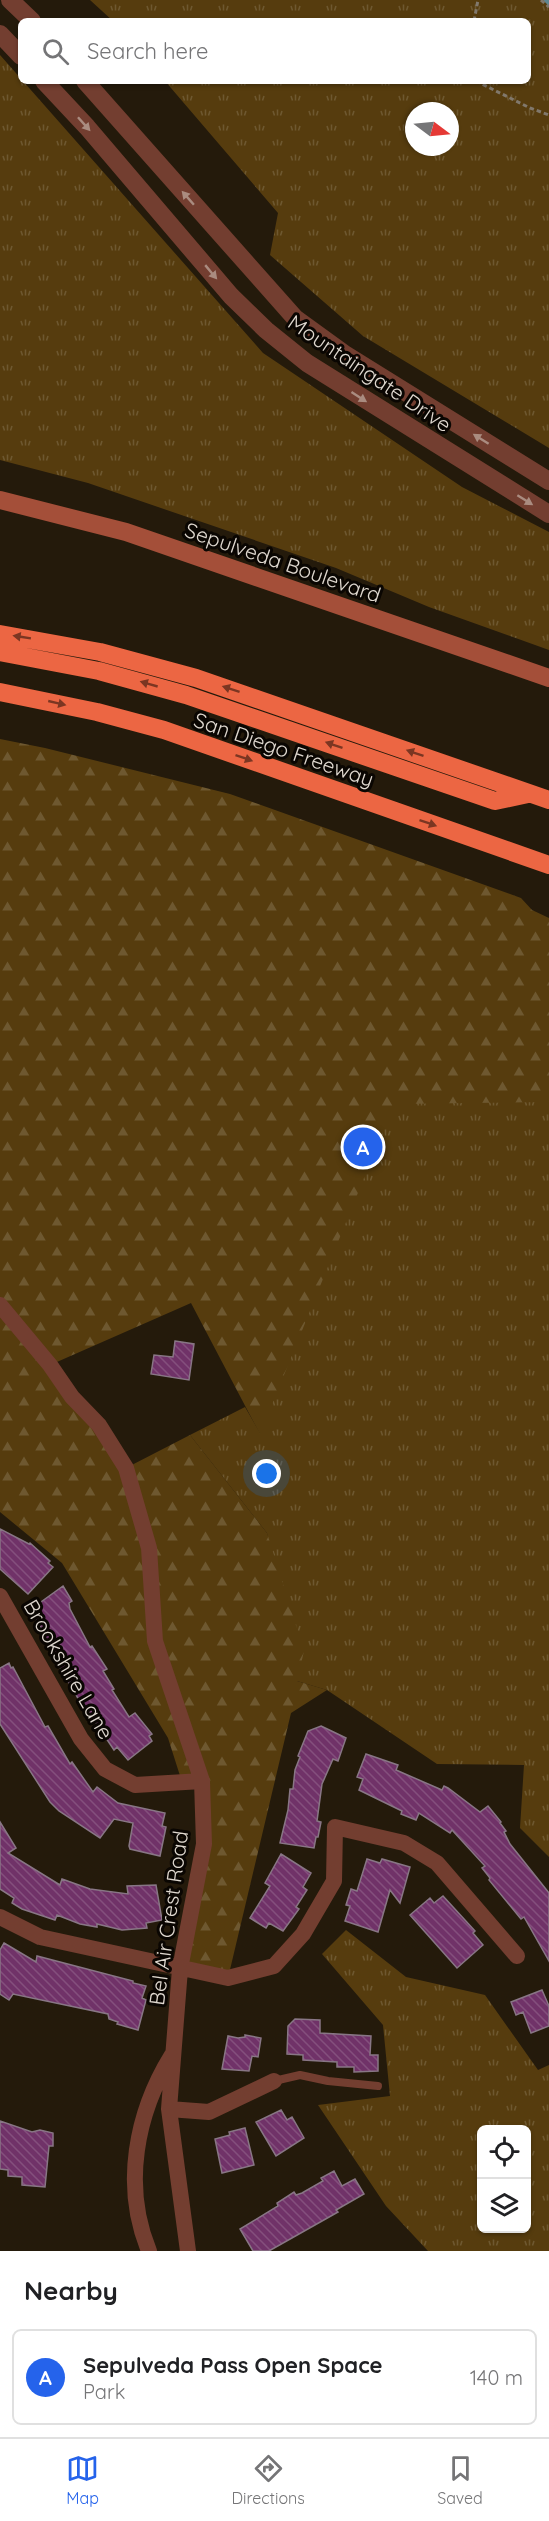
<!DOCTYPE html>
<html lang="en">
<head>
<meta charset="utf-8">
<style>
	:root { --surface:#fff; --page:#f2f2f2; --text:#202124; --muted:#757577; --line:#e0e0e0; --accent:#2563eb }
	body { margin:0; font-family:Quicksand,sans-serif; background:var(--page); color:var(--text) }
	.controls { position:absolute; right:18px; bottom:18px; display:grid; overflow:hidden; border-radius:9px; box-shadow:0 2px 4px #0004 }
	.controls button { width:54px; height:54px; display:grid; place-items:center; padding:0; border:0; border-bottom:2px solid var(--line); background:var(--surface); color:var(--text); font:30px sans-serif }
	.compass { position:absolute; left:405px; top:102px; width:54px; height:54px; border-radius:50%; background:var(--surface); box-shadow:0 2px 4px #0004; rotate:106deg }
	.you { position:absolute; left:267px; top:1474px; width:21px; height:21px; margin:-15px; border:4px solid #fff; border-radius:50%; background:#1a73e8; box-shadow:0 0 0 9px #1a73e833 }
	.badge { display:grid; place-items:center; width:39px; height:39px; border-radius:50%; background:var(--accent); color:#fff; font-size:20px; font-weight:700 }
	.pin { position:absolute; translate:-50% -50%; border:3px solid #fff; box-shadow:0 2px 6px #0006 }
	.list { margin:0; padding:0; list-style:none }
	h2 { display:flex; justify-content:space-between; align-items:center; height:78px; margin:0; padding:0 24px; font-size:26px }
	h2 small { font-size:20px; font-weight:400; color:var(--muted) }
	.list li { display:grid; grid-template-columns:39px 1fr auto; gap:18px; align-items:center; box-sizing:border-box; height:96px; margin:0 12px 12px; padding:0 12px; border:2px solid var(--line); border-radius:9px }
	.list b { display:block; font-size:22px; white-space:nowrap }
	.list p { margin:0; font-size:20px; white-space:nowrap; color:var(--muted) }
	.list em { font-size:20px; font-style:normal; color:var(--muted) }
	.icon { flex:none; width:33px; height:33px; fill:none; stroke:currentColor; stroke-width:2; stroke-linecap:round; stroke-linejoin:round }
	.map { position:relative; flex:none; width:549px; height:2251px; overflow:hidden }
	.search { position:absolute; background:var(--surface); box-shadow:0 2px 4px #0004; left:18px; right:18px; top:18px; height:66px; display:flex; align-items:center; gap:15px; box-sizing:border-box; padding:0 21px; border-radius:9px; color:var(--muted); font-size:22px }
	.sheet { height:186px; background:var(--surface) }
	nav { display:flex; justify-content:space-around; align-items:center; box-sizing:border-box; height:84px; border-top:2px solid var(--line); background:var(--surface); font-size:16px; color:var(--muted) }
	nav a { display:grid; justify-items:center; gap:3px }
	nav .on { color:var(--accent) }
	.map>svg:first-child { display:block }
	.grass { fill:url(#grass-tufts); fill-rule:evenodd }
	.forest { fill:url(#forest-firs) }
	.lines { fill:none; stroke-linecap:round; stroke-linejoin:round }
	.stream { stroke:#5e8691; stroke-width:4.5 }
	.building { fill:url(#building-back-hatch); stroke:#887685; stroke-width:1.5 }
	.path { stroke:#81786c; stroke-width:3; stroke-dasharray:4.5 3; stroke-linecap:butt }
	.service { stroke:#733e30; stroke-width:8 }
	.minor { stroke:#733e30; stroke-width:16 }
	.tertiary { stroke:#733e30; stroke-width:18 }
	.secondary { stroke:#a44f39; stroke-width:18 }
	.motorway { stroke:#ec6643; stroke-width:18 }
	.oneway { fill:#aa8c80 }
	.oneway2 { fill:#7b3622 }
	.labels { text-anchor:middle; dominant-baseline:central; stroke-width:6; stroke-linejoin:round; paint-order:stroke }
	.street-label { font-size:21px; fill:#e0d9d0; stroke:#0a0602 }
</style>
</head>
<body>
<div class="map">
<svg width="549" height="2251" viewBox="0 0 549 2251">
	<defs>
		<pattern id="grass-tufts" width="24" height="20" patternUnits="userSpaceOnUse" patternTransform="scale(1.5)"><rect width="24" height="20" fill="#563c0e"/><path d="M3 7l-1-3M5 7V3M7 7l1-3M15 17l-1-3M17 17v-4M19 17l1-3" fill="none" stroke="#6e5830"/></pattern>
		<pattern id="forest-firs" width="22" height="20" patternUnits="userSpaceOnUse" patternTransform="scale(1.5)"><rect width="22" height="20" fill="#563c0e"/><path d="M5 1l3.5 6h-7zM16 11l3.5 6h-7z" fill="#6e5830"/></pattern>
		<pattern id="building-back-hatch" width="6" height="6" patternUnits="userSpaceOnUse" patternTransform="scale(1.5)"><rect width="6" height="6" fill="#703268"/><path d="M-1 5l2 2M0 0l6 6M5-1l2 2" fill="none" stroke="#844f7d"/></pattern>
	</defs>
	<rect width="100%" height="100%" fill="#241a0b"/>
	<path class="grass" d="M 90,0 L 549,0 L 549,448 L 363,336 L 270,255 L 278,213 L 165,81 L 528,81 L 528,21 L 113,21 ZM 414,111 L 450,111 L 450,147 L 414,147 Z
		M 0,55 L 263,353 L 462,487 L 549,532 L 549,650 L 429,607 L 336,568 L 88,483 L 0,460 Z
		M 315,895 L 549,1059 L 549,1857 L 520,1828 L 524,1765 L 437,1764 L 327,1690 L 297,1681 L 267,1533 L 190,1435 L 245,1407 L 260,1433 Z
		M 346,1930 L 406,1977 L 485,1995 L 538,2070 L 549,2065 L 549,2251 L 428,2251 L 386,2206 L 318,2105 L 390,2096 L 383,2025 L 322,1954 ZM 482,2130 L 526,2130 L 526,2228 L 482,2228 Z"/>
	<path class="forest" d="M 0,739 L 45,748 L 230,794 L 521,898 L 532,910 L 549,918 L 549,1102 L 394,1104 L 260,1434 L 191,1303 L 50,1365 L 126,1468 L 190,1435 L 267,1533 L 304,1651 L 297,1681 L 327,1690 L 291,1713 L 228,1978 L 180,1969 L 204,1844 L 202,1781 L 182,1782 L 168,1738 L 62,1563 L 0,1512 Z"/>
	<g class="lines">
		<path class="stream" d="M 546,0 L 549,3"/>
	</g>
	<path class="building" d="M 175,1341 L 194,1344 L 189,1380 L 151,1374 L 154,1355 L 173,1357 Z
		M 0,1529 L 29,1544 L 30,1543 L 50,1561 L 48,1563 L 53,1567 L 28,1594 L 0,1569 Z
		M 63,1586 L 72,1601 L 69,1603 L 70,1609 L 90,1647 L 92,1646 L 107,1669 L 103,1671 L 114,1689 L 112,1690 L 129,1717 L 135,1713 L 152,1734 L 149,1736 L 152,1741 L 128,1760 L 117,1747 L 114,1750 L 88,1711 L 86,1712 L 52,1654 L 40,1632 L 43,1631 L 30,1610 Z
		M 9,1663 L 11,1668 L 13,1667 L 45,1727 L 48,1726 L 70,1764 L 72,1762 L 93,1792 L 97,1787 L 118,1803 L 165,1813 L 162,1826 L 166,1827 L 160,1856 L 130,1849 L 129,1846 L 133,1823 L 114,1819 L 100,1838 L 59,1811 L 50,1802 L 0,1724 L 0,1668 Z
		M 321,1726 L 346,1738 L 338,1761 L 333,1759 L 322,1784 L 317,1821 L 321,1822 L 318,1837 L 316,1837 L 314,1848 L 280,1843 L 288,1810 L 290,1789 L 293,1789 L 295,1770 L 300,1757 L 298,1756 L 308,1731 Z
		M 366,1754 L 398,1765 L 396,1770 L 442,1790 L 444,1786 L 448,1788 L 480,1812 L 488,1806 L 501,1822 L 500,1823 L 506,1831 L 504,1832 L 510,1844 L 549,1893 L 549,1961 L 524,1917 L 521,1919 L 489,1880 L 490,1878 L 482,1868 L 485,1866 L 452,1830 L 450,1833 L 419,1813 L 416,1820 L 401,1814 L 402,1811 L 359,1790 L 363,1779 L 357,1777 Z
		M 0,1822 L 16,1848 L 8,1853 L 60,1885 L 62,1879 L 90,1889 L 128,1894 L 127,1886 L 156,1885 L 162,1920 L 146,1923 L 147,1928 L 122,1930 L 97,1924 L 97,1927 L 80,1924 L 57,1915 L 55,1920 L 22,1909 L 12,1903 L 14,1898 L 0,1889 Z
		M 281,1854 L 311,1873 L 303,1887 L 307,1890 L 296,1907 L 299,1909 L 283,1931 L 269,1923 L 266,1928 L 250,1918 L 270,1886 L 265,1883 Z
		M 367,1859 L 380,1863 L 382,1859 L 410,1867 L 400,1903 L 390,1890 L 378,1932 L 345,1921 L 350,1906 L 346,1905 L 351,1889 L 357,1891 Z
		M 443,1896 L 475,1931 L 473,1933 L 483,1945 L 457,1968 L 410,1915 L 430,1898 L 434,1903 Z
		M 4,1943 L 36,1962 L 37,1956 L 133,1981 L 133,1983 L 146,1986 L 142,1998 L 146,2000 L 138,2030 L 117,2024 L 118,2022 L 109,2019 L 108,2014 L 13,1994 L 9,2000 L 0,1994 L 0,1950 Z
		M 542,1990 L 549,2006 L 549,2026 L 531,2033 L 523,2012 L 516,2015 L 511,2002 Z
		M 295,2019 L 320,2020 L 320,2033 L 371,2036 L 370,2055 L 378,2055 L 378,2071 L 354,2072 L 354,2067 L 337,2067 L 337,2062 L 303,2060 L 303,2055 L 287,2054 L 288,2026 Z
		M 245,2035 L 261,2038 L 258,2057 L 252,2056 L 249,2071 L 222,2069 L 228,2036 L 238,2038 L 245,2037 Z
		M 281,2110 L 287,2120 L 292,2117 L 304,2138 L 276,2156 L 256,2122 Z
		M 0,2121 L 32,2132 L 40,2130 L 53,2133 L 53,2146 L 49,2146 L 45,2187 L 22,2185 L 22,2177 L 8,2176 L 8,2170 L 0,2169 Z
		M 245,2128 L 254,2165 L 222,2173 L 215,2139 L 230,2135 L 229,2132 Z
		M 334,2171 L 342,2186 L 355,2179 L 364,2194 L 336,2210 L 338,2212 L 269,2251 L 253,2251 L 240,2229 L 278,2206 L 277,2203 L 294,2192 L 296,2195 L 302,2193 L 323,2181 L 321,2178 Z"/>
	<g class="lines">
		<path class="path" d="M 541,0 L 549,7
			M 474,21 L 478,0
			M 476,81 L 530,108 L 549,115"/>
		<path class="service" d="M 274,2081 L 300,2075 L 328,2081 L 378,2086"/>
		<path class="minor" d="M 0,1305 L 50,1365 L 72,1397 L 99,1425 L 126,1468 L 149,1548 L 155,1641 L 202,1781 L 204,1844 L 180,1969 L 169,2109 L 188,2251
			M 0,1596 L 81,1739 L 105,1769 L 135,1785 L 202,1781
			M 0,1917 L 40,1937 L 228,1978 L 274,1966 L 303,1934 L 334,1881 L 335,1827 L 404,1843 L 437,1863 L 517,1956
			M 169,2109 L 209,2112 L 274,2081
			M 149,2251 C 122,2186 136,2113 172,2055"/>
		<path class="tertiary" d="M 10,0 L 32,21
			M 0,34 L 21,56
			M 44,81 L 87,127 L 231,296 L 266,330 L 307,363 L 549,514
			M 85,81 L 295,318 L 346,355 L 549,481"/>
		<path class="secondary" d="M 0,500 L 126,532 L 549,678"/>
		<path class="motorway" d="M 0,634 L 100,652 L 196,678 L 549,800
			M 0,652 L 99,671 L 186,695 L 495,801 L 528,794
			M 0,692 L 97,712 L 164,730 L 549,865"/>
	</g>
	<defs><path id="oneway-solid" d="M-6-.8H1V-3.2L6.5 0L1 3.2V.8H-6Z" transform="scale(1.5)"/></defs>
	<g class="oneway">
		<use href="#oneway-solid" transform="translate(84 124) rotate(48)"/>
		<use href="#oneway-solid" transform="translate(188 198) rotate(-131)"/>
		<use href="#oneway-solid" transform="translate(211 272) rotate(50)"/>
		<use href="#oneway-solid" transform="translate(359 397) rotate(33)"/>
		<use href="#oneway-solid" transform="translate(481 439) rotate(-148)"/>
		<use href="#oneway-solid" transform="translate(525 500) rotate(32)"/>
	</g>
	<g class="oneway2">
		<use href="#oneway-solid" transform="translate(22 637) rotate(-171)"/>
		<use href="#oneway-solid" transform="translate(149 684) rotate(-164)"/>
		<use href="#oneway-solid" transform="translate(231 689) rotate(-162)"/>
		<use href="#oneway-solid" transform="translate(57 703) rotate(13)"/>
		<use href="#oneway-solid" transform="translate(334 745) rotate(-161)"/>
		<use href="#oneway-solid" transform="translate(415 753) rotate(-161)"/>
		<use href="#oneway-solid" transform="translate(244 758) rotate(19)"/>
		<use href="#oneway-solid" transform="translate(428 823) rotate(19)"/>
	</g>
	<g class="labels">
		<g class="street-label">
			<text transform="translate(370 373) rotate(34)">Mountaingate Drive</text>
			<text transform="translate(283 562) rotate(19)">Sepulveda Boulevard</text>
			<text transform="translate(284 749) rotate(19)">San Diego Freeway</text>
			<text transform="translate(69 1669) rotate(60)">Brookshire Lane</text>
			<text transform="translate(168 1918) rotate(-82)">Bel Air Crest Road</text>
		</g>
	</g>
</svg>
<div class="controls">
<button><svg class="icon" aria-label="locate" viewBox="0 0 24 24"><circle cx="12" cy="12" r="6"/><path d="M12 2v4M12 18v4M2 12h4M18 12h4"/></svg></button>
<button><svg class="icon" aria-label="layers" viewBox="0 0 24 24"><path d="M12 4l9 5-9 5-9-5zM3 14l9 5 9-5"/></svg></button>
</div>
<svg class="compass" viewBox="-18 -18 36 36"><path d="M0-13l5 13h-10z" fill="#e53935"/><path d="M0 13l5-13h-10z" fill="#757577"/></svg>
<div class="you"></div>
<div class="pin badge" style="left:363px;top:1147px">A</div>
<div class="search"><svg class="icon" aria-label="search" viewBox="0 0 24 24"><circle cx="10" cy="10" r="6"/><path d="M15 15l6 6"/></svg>Search here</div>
</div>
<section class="sheet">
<h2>Nearby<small></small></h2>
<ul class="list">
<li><span class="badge">A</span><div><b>Sepulveda Pass Open Space</b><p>Park</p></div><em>140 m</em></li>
</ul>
</section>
<nav>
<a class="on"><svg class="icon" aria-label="map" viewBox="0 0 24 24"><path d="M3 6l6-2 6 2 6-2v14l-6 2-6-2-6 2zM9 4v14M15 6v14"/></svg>Map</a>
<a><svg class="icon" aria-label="directions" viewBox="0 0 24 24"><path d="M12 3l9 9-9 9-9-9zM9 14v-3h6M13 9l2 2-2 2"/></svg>Directions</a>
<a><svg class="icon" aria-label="saved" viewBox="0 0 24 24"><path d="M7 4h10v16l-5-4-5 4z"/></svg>Saved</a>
</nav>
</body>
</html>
